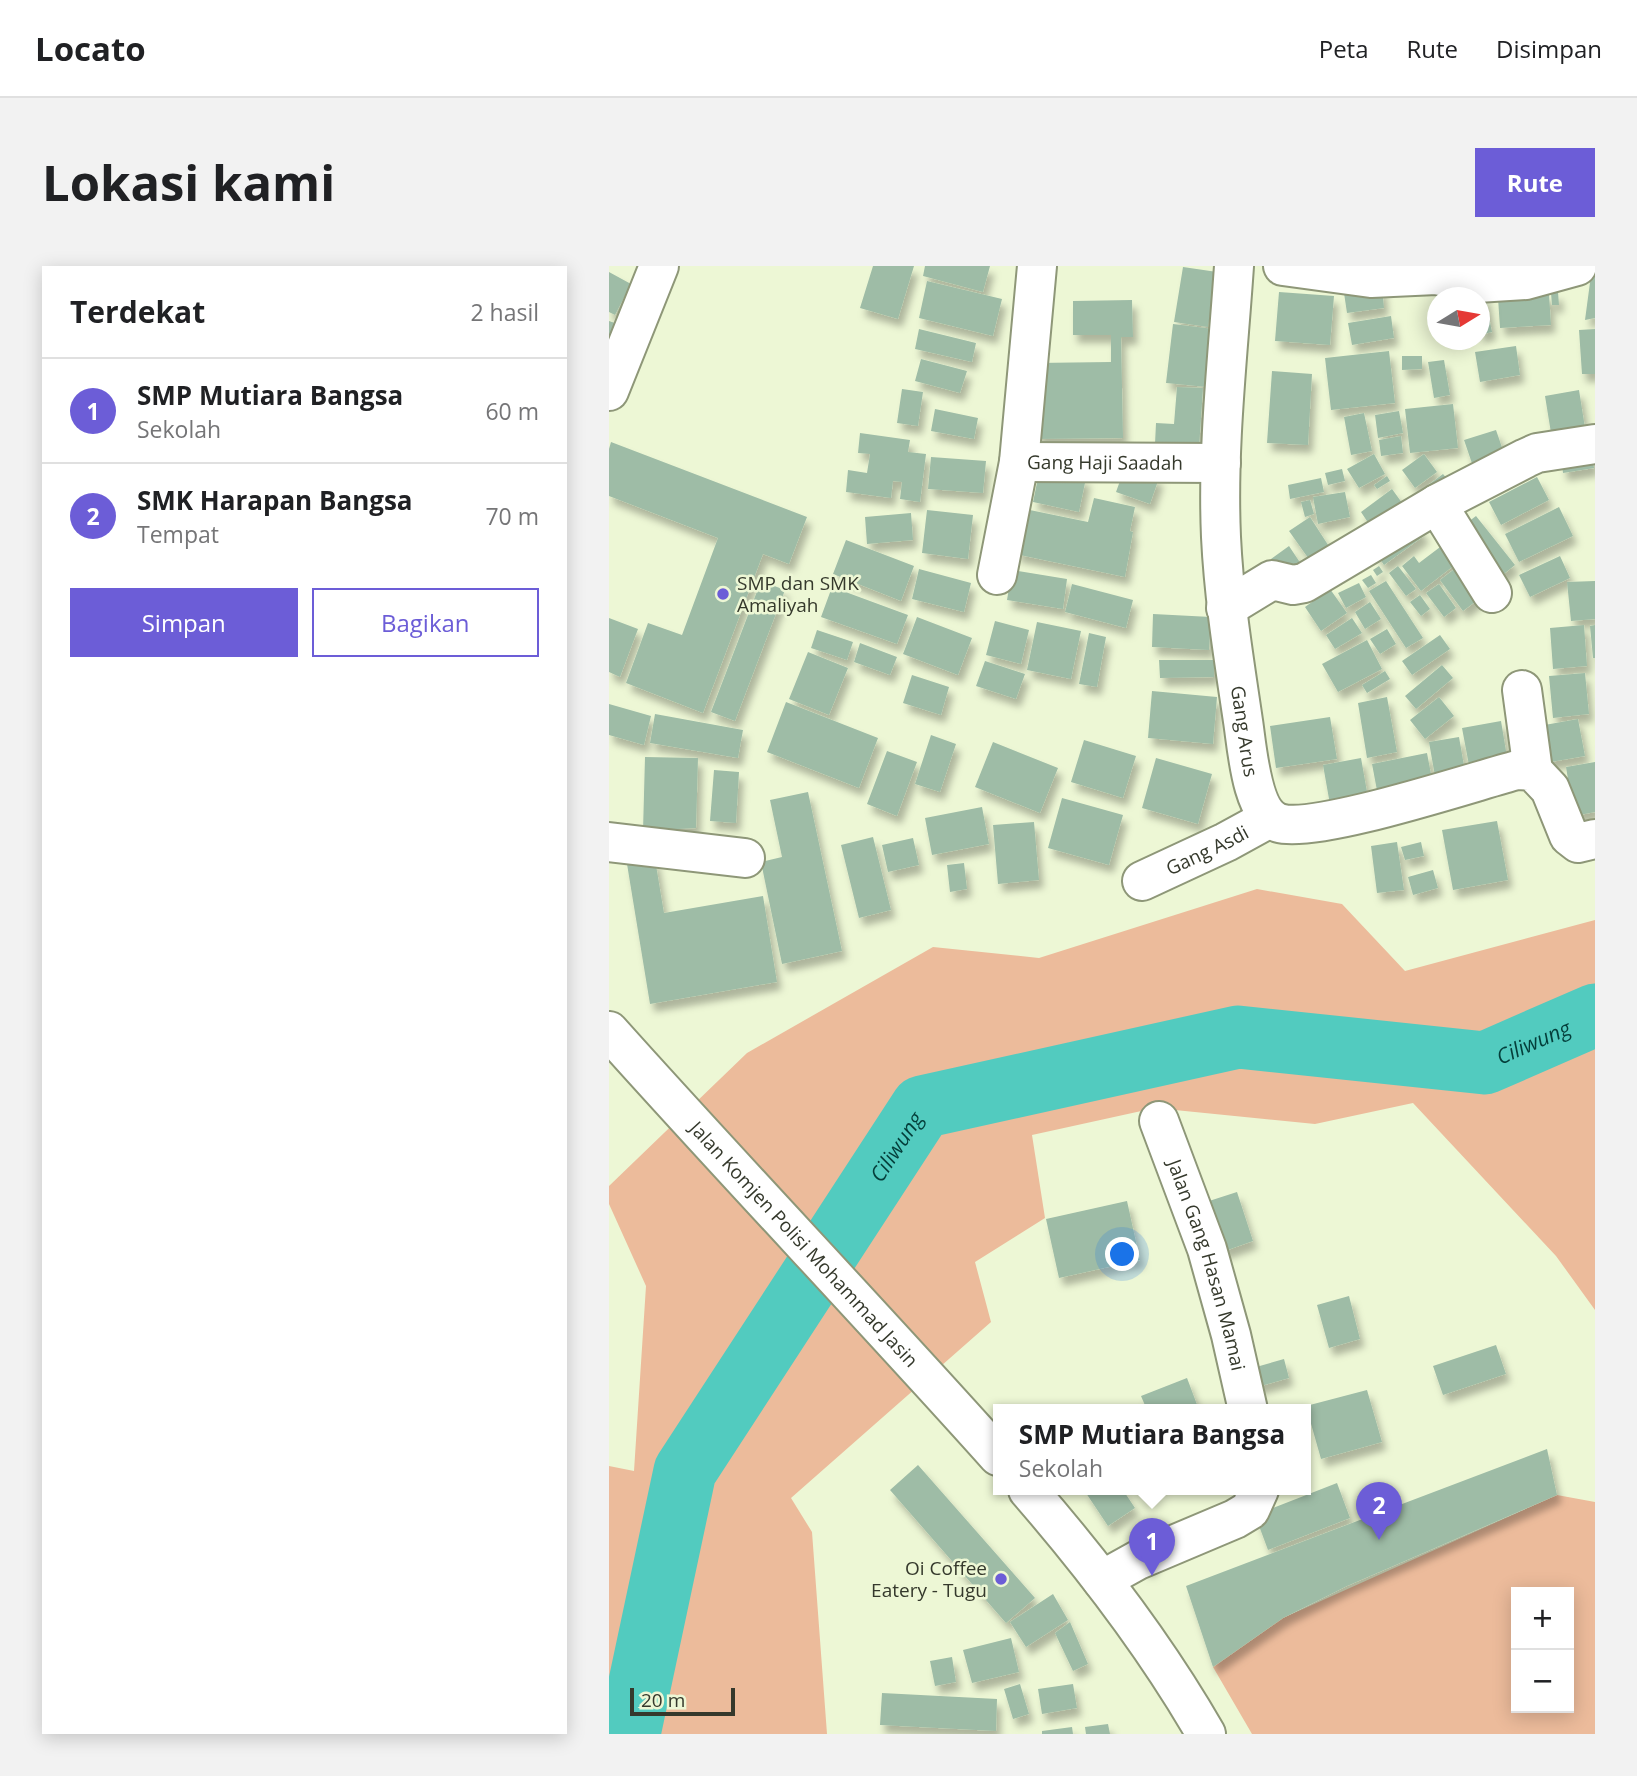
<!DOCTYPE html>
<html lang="id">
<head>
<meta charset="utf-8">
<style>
	:root { --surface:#fff; --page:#f2f2f2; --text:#202124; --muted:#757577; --line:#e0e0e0; --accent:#6c5dd7 }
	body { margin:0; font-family:"Open Sans",sans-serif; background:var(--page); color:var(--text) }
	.controls { position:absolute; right:21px; bottom:21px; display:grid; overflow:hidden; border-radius:0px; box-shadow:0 4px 18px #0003 }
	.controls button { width:63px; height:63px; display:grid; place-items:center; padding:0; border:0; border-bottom:2px solid var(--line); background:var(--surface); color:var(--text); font:35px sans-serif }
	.compass { position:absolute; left:818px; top:21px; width:63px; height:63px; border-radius:50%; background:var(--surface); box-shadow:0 4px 18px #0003; rotate:79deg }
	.scale { position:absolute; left:21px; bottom:18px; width:105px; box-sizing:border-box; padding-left:7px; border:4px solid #35392c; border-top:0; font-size:19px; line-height:24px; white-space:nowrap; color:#35392c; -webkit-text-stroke:5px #edf7d5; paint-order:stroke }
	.you { position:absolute; left:514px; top:989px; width:24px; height:24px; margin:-18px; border:5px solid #fff; border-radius:50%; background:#1a73e8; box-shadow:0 0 0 10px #1a73e833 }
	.badge { display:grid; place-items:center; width:46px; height:46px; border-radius:50%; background:var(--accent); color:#fff; font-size:23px; font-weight:700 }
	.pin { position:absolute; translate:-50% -58px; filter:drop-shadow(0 2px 4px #0008) }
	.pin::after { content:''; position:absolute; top:37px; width:24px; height:21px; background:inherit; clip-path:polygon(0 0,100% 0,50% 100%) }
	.popup { position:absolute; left:384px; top:1138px; width:318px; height:91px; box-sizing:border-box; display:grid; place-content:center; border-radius:0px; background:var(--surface); filter:drop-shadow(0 2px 5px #0005); font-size:23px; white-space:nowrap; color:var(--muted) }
	.popup b { font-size:26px; color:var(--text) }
	.popup::after { content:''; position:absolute; left:50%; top:100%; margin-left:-14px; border:14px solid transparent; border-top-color:var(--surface) }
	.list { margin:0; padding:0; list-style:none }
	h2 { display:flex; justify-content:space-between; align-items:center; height:91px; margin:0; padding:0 28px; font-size:30px }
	h2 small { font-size:23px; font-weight:400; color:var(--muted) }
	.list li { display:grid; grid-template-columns:46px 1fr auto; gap:21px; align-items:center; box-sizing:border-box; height:105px; padding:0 28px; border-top:2px solid var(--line) }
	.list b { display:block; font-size:26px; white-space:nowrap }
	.list p { margin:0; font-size:23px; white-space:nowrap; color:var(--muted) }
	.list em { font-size:23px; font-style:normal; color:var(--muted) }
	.actions { display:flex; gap:14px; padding:21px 28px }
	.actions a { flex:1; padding:16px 0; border:2px solid var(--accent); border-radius:0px; text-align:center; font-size:24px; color:var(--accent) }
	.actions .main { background:var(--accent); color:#fff }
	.map { position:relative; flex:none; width:986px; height:1468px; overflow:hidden; border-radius:0px }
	header { display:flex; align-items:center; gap:42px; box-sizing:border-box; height:98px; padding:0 35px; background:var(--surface); border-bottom:2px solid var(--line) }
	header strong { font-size:33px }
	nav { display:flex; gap:38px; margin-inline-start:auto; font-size:24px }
	.intro { display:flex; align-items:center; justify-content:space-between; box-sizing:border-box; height:168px; padding:0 42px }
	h1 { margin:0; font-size:49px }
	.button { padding:18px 32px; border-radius:0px; background:var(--accent); color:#fff; font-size:24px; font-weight:700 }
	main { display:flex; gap:42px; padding:0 42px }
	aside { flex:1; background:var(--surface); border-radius:0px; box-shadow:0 4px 18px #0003 }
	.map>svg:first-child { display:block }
	.green { fill:#ecbb9b; fill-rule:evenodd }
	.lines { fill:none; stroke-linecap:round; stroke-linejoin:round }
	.river { stroke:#52cbbf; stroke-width:63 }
	.building { fill:#9ebca6; filter:url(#shadow) }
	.minor-casing { stroke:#8e9778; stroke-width:42 }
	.major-casing { stroke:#8e9778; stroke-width:42 }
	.minor { stroke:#fff; stroke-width:38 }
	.major { stroke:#fff; stroke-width:38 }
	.poi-dot { fill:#6c5dd7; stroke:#edf7d5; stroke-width:2.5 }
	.labels { text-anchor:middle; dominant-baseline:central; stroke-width:5; stroke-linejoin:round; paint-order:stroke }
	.street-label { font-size:19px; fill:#35392c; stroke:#edf7d5 }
	.poi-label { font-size:19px; fill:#35392c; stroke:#edf7d5; text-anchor:start }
	.water-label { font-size:21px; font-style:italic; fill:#043e3a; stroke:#edf7d5 }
</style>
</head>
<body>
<header>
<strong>Locato</strong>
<nav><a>Peta</a><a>Rute</a><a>Disimpan</a></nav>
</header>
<div class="intro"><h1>Lokasi kami</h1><a class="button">Rute</a></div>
<main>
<aside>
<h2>Terdekat<small>2 hasil</small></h2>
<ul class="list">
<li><span class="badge">1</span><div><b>SMP Mutiara Bangsa</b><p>Sekolah</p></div><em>60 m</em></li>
<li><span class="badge">2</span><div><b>SMK Harapan Bangsa</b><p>Tempat</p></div><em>70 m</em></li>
</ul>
<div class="actions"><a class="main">Simpan</a><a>Bagikan</a></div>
</aside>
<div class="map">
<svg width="986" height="1468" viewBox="0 0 986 1468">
	<defs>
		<filter id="shadow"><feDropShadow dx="4.5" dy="8" stdDeviation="3.5" flood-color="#0004"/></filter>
	</defs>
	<rect width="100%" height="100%" fill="#edf7d5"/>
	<path class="green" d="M 648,623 L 733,638 L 796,705 L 986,654 L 986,1044 L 947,990 L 804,837 L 706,858 L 546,842 L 423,869 L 436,952 L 366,996 L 382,1056 L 182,1232 L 203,1266 L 218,1468 L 0,1468 L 0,1200 L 25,1205 L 37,1020 L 0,938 L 0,920 L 138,787 L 324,681 L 430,692 Z
		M 948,1229 L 986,1236 L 986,1468 L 643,1468 L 604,1401 L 674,1352 ZM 907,1326 L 960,1326 L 960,1442 L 907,1442 Z"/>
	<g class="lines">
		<path class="river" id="s1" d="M 20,1468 L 76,1205 L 313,841 L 629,771 L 876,797 L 986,749"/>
	</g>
	<path class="building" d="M 264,0 L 305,0 L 289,53 L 251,42 Z
		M 316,0 L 381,0 L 374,26 L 314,10 Z
		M 574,1 L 608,6 L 599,61 L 565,56 Z
		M 0,6 L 22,18 L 6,49 L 0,46 Z
		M 982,9 L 986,9 L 986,52 L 976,54 Z
		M 318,15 L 393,33 L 384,70 L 310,52 Z
		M 773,21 L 775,42 L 738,47 L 735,27 Z
		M 670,26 L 725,30 L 721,79 L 666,75 Z
		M 949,26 L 950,39 L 943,39 L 942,27 Z
		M 875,27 L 883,66 L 870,69 L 870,32 Z
		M 940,28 L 942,59 L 891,62 L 889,32 Z
		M 523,34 L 524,71 L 512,71 L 514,172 L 427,173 L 426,97 L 502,96 L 502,69 L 464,69 L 464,35 Z
		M 782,50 L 785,72 L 743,79 L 739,57 Z
		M 0,55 L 6,57 L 0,72 Z
		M 564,58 L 605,63 L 598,121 L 557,117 Z
		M 310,63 L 367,77 L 363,96 L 306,83 Z
		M 986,63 L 986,108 L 973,108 L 970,64 Z
		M 907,80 L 911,109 L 871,116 L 866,86 Z
		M 780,85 L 786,137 L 722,144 L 716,92 Z
		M 793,90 L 813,90 L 813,103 L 793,104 Z
		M 312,93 L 358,105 L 351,127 L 306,115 Z
		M 835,94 L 841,129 L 825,132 L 819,96 Z
		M 663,105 L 703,108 L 699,179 L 658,177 Z
		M 568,121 L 594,122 L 590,182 L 546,178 L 547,157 L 565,158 Z
		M 293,123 L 314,126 L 309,160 L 288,157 Z
		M 970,124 L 977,168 L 943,173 L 936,130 Z
		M 844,138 L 849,182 L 801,187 L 796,143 Z
		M 326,143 L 369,152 L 365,173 L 322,165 Z
		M 790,145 L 794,167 L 769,172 L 766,149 Z
		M 755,147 L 763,185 L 742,189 L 735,151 Z
		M 887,164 L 899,199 L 867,209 L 855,174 Z
		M 251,167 L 301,174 L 299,186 L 317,188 L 311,236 L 291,233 L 293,216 L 284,215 L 282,232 L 237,226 L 239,204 L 258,207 L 261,188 L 249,187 Z
		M 792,170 L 794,187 L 772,190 L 770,174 Z
		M 2,176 L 198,251 L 180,298 L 154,288 L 94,447 L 17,417 L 39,357 L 73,369 L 109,272 L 0,230 L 0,183 Z
		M 982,185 L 985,202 L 954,207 L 952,191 Z
		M 765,188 L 776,208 L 750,222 L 738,203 Z
		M 815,188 L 828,206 L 806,222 L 793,204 Z
		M 322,191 L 377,195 L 374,227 L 319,223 Z
		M 516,201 L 550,212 L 541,238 L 507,226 Z
		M 431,202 L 477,212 L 470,246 L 424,236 Z
		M 733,203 L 736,215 L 719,219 L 716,207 Z
		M 834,208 L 844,220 L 823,235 L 814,223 Z
		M 778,210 L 781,215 L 768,223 L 765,219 Z
		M 928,211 L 940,234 L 892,259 L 880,236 Z
		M 712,212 L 715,226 L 681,233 L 679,219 Z
		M 783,223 L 796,241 L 764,264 L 752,246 Z
		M 736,226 L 741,251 L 709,258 L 704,231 Z
		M 485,232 L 526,241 L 521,265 L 524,266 L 516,311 L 406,288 L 416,243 L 479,256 Z
		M 701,234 L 705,248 L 696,251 L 692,236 Z
		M 950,241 L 964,270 L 910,296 L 896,268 Z
		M 318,244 L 364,249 L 359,293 L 313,287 Z
		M 302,247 L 304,274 L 258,278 L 256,251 Z
		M 867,250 L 906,299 L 886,315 L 847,265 Z
		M 701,251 L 721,282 L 702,296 L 680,265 Z
		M 804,254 L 816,269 L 775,299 L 764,283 Z
		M 843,272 L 856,291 L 812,325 L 793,300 L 805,290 L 810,297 Z
		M 237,274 L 305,300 L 292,335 L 224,308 Z
		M 680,280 L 694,301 L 676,313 L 662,293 Z
		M 951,290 L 961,312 L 921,331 L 910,309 Z
		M 852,298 L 875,329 L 854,345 L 831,314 Z
		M 770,300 L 774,306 L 768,310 L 764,304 Z
		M 789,300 L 807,323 L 797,330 L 780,307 Z
		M 310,303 L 362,317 L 355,346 L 303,333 Z
		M 403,304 L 458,313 L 454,343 L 398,334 Z
		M 762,309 L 767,317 L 759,322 L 753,314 Z
		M 152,315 L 176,324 L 126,455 L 102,446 Z
		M 777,315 L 814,372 L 797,382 L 760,325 Z
		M 986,315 L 986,353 L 962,355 L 958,316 Z
		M 750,317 L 757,331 L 737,342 L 729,327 Z
		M 463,318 L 524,334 L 517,362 L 456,346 Z
		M 830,318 L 847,342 L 835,351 L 817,327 Z
		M 223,321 L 299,349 L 288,378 L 212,351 Z
		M 721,323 L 738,347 L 712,365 L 696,341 Z
		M 811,329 L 821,343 L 812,350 L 801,336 Z
		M 761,336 L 772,353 L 756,363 L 746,346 Z
		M 544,348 L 602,351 L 600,384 L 543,381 Z
		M 308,351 L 363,372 L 349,409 L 294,388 Z
		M 0,352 L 29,363 L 11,411 L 0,406 Z
		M 743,352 L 753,367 L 726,383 L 717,369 Z
		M 386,355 L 420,364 L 412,398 L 377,389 Z
		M 428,356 L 472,365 L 462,413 L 418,404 Z
		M 975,359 L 978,400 L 944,403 L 941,362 Z
		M 986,359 L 986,392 L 984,392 L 981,360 Z
		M 778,363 L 787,378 L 771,388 L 761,373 Z
		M 208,364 L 244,376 L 238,394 L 202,382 Z
		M 480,367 L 497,371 L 488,421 L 470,418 Z
		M 831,369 L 841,383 L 803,409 L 793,395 Z
		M 758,374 L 773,403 L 729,426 L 713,398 Z
		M 251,377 L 288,391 L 281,409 L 245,396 Z
		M 199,386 L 239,402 L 220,449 L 180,433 Z
		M 550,394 L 605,394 L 605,411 L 551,412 Z
		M 376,395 L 416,408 L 407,433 L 367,420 Z
		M 833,399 L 844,412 L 807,443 L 796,430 Z
		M 776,405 L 781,413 L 758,427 L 753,419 Z
		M 976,407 L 980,448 L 944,452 L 940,410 Z
		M 303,409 L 340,421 L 332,449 L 294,437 Z
		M 543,425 L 608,431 L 604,478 L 539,472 Z
		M 778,431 L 788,486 L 758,492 L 749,437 Z
		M 830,431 L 845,450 L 816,473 L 801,454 Z
		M 177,436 L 269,472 L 250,522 L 158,486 Z
		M 0,438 L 42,450 L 35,479 L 0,469 Z
		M 46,448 L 134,464 L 129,492 L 41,477 Z
		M 721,451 L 728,493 L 667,502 L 661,460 Z
		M 969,453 L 976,490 L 936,497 L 930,460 Z
		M 892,455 L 900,503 L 862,510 L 853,462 Z
		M 322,469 L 347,478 L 331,526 L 306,518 Z
		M 850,471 L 857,511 L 827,516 L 820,476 Z
		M 475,474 L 527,490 L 514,532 L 462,516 Z
		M 384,476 L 449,502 L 431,547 L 366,521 Z
		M 278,485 L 308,496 L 288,550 L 258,538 Z
		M 818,487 L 825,524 L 770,535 L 763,498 Z
		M 36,491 L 89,492 L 87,562 L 34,565 Z
		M 547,492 L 603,508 L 589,558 L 533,542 Z
		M 752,492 L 760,537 L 722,544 L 714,499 Z
		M 986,496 L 986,546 L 965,550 L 957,501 Z
		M 105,504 L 130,506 L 127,557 L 101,555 Z
		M 199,526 L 233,685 L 173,698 L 152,596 L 173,591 L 161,534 Z
		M 453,532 L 514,549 L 500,599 L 439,582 Z
		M 373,541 L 380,578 L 323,589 L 316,552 Z
		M 888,555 L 899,614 L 844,624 L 833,564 Z
		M 425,556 L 430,614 L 389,618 L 384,559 Z
		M 264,571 L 282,644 L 250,652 L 232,579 Z
		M 304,572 L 310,599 L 279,606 L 273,579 Z
		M 788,576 L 795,624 L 768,627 L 762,580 Z
		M 812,576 L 815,590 L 796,594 L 792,581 Z
		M 46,593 L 55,647 L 154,630 L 168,716 L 41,738 L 18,598 Z
		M 355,597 L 358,623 L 341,626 L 338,599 Z
		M 824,604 L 829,622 L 804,629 L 799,611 Z
		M 628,926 L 644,975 L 613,986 L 597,936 Z
		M 518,935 L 531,994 L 450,1012 L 437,953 Z
		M 740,1030 L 751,1073 L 720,1082 L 708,1039 Z
		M 887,1079 L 897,1108 L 834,1129 L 824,1100 Z
		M 675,1093 L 680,1112 L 638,1124 L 633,1105 Z
		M 578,1112 L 590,1144 L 538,1144 L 532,1130 Z
		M 758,1124 L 773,1176 L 712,1193 L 697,1140 Z
		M 938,1183 L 948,1229 L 738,1320 L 674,1352 L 604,1401 L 577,1320 Z
		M 309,1199 L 426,1332 L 397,1357 L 281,1224 Z
		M 728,1217 L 741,1252 L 659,1284 L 646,1249 Z
		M 475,1224 L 514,1224 L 526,1242 L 499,1260 Z
		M 444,1328 L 459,1354 L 417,1381 L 401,1356 Z
		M 461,1356 L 479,1398 L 464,1405 L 446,1367 Z
		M 402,1372 L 410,1406 L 363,1417 L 354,1384 Z
		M 343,1391 L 347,1416 L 326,1420 L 321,1395 Z
		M 411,1418 L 420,1448 L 404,1453 L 395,1423 Z
		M 464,1418 L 468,1442 L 433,1448 L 429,1423 Z
		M 273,1427 L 388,1433 L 387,1465 L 271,1459 Z
		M 499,1458 L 501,1468 L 477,1468 L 476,1461 Z
		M 463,1461 L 464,1468 L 433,1468 L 433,1465 Z"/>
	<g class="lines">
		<g class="minor-casing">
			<g id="minor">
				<path id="s2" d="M 625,0 C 619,89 608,181 612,271 C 615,333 625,394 634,455 C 638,480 642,548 670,557 C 707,568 863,516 908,504 L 924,505 L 941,523 L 960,570 L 969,577 L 986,573"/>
				<path d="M 674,0 L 762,12 L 827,9 L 868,17 L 917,14 L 968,0"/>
				<path d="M 0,125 L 50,0"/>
				<path id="s3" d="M 410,196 L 612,197"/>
				<path d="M 828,238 L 883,327"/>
				<path d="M 388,309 L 410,196 L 428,0"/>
				<path d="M 617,342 L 663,314 L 684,319 L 695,317 L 828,238 L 917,192 L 928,187 L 986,178"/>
				<path d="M 913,424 L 924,505"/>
				<path d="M 0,576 L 136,592"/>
				<path id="s4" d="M 533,615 L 617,576 L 661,552"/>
				<path id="s5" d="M 550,855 L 598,983 L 622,1069 L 639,1144"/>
				<path d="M 493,1314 L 529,1294 L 626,1253 L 641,1244 L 650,1224"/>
			</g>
		</g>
		<g class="major-casing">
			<g id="major">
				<path id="s6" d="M 0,765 C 128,908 261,1047 389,1190"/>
				<path d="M 419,1224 C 485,1300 547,1381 597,1468"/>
			</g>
		</g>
		<use href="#minor" class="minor"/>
		<use href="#major" class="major"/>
	</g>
	<g class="poi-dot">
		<circle cx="114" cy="328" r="7"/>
		<circle cx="392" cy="1313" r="7"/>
	</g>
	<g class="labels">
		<g class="street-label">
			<text stroke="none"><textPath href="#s3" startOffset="86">Gang Haji Saadah</textPath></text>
			<text stroke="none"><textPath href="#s2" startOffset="467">Gang Arus</textPath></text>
			<text stroke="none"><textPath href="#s4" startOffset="72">Gang Asdi</textPath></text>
			<text stroke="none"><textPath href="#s6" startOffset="289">Jalan Komjen Polisi Mohammad Jasin</textPath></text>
			<text stroke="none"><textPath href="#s5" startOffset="152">Jalan Gang Hasan Mamai</textPath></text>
		</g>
		<g class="poi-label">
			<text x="128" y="317">SMP dan SMK<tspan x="128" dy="22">Amaliyah</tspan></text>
			<text x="378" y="1302" text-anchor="end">Oi Coffee<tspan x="378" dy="22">Eatery - Tugu</tspan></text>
		</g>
		<g class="water-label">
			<text stroke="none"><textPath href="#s1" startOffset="1328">Ciliwung</textPath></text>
			<text stroke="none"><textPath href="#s1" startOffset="656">Ciliwung</textPath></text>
		</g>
	</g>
</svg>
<div class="controls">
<button>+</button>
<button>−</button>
</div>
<svg class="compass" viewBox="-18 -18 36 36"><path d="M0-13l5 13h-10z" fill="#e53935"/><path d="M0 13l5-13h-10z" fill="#757577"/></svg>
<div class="scale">20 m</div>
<div class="you"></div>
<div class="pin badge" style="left:543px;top:1310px">1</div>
<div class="popup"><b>SMP Mutiara Bangsa</b>Sekolah</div>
<div class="pin badge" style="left:770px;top:1274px">2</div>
</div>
</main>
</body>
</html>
